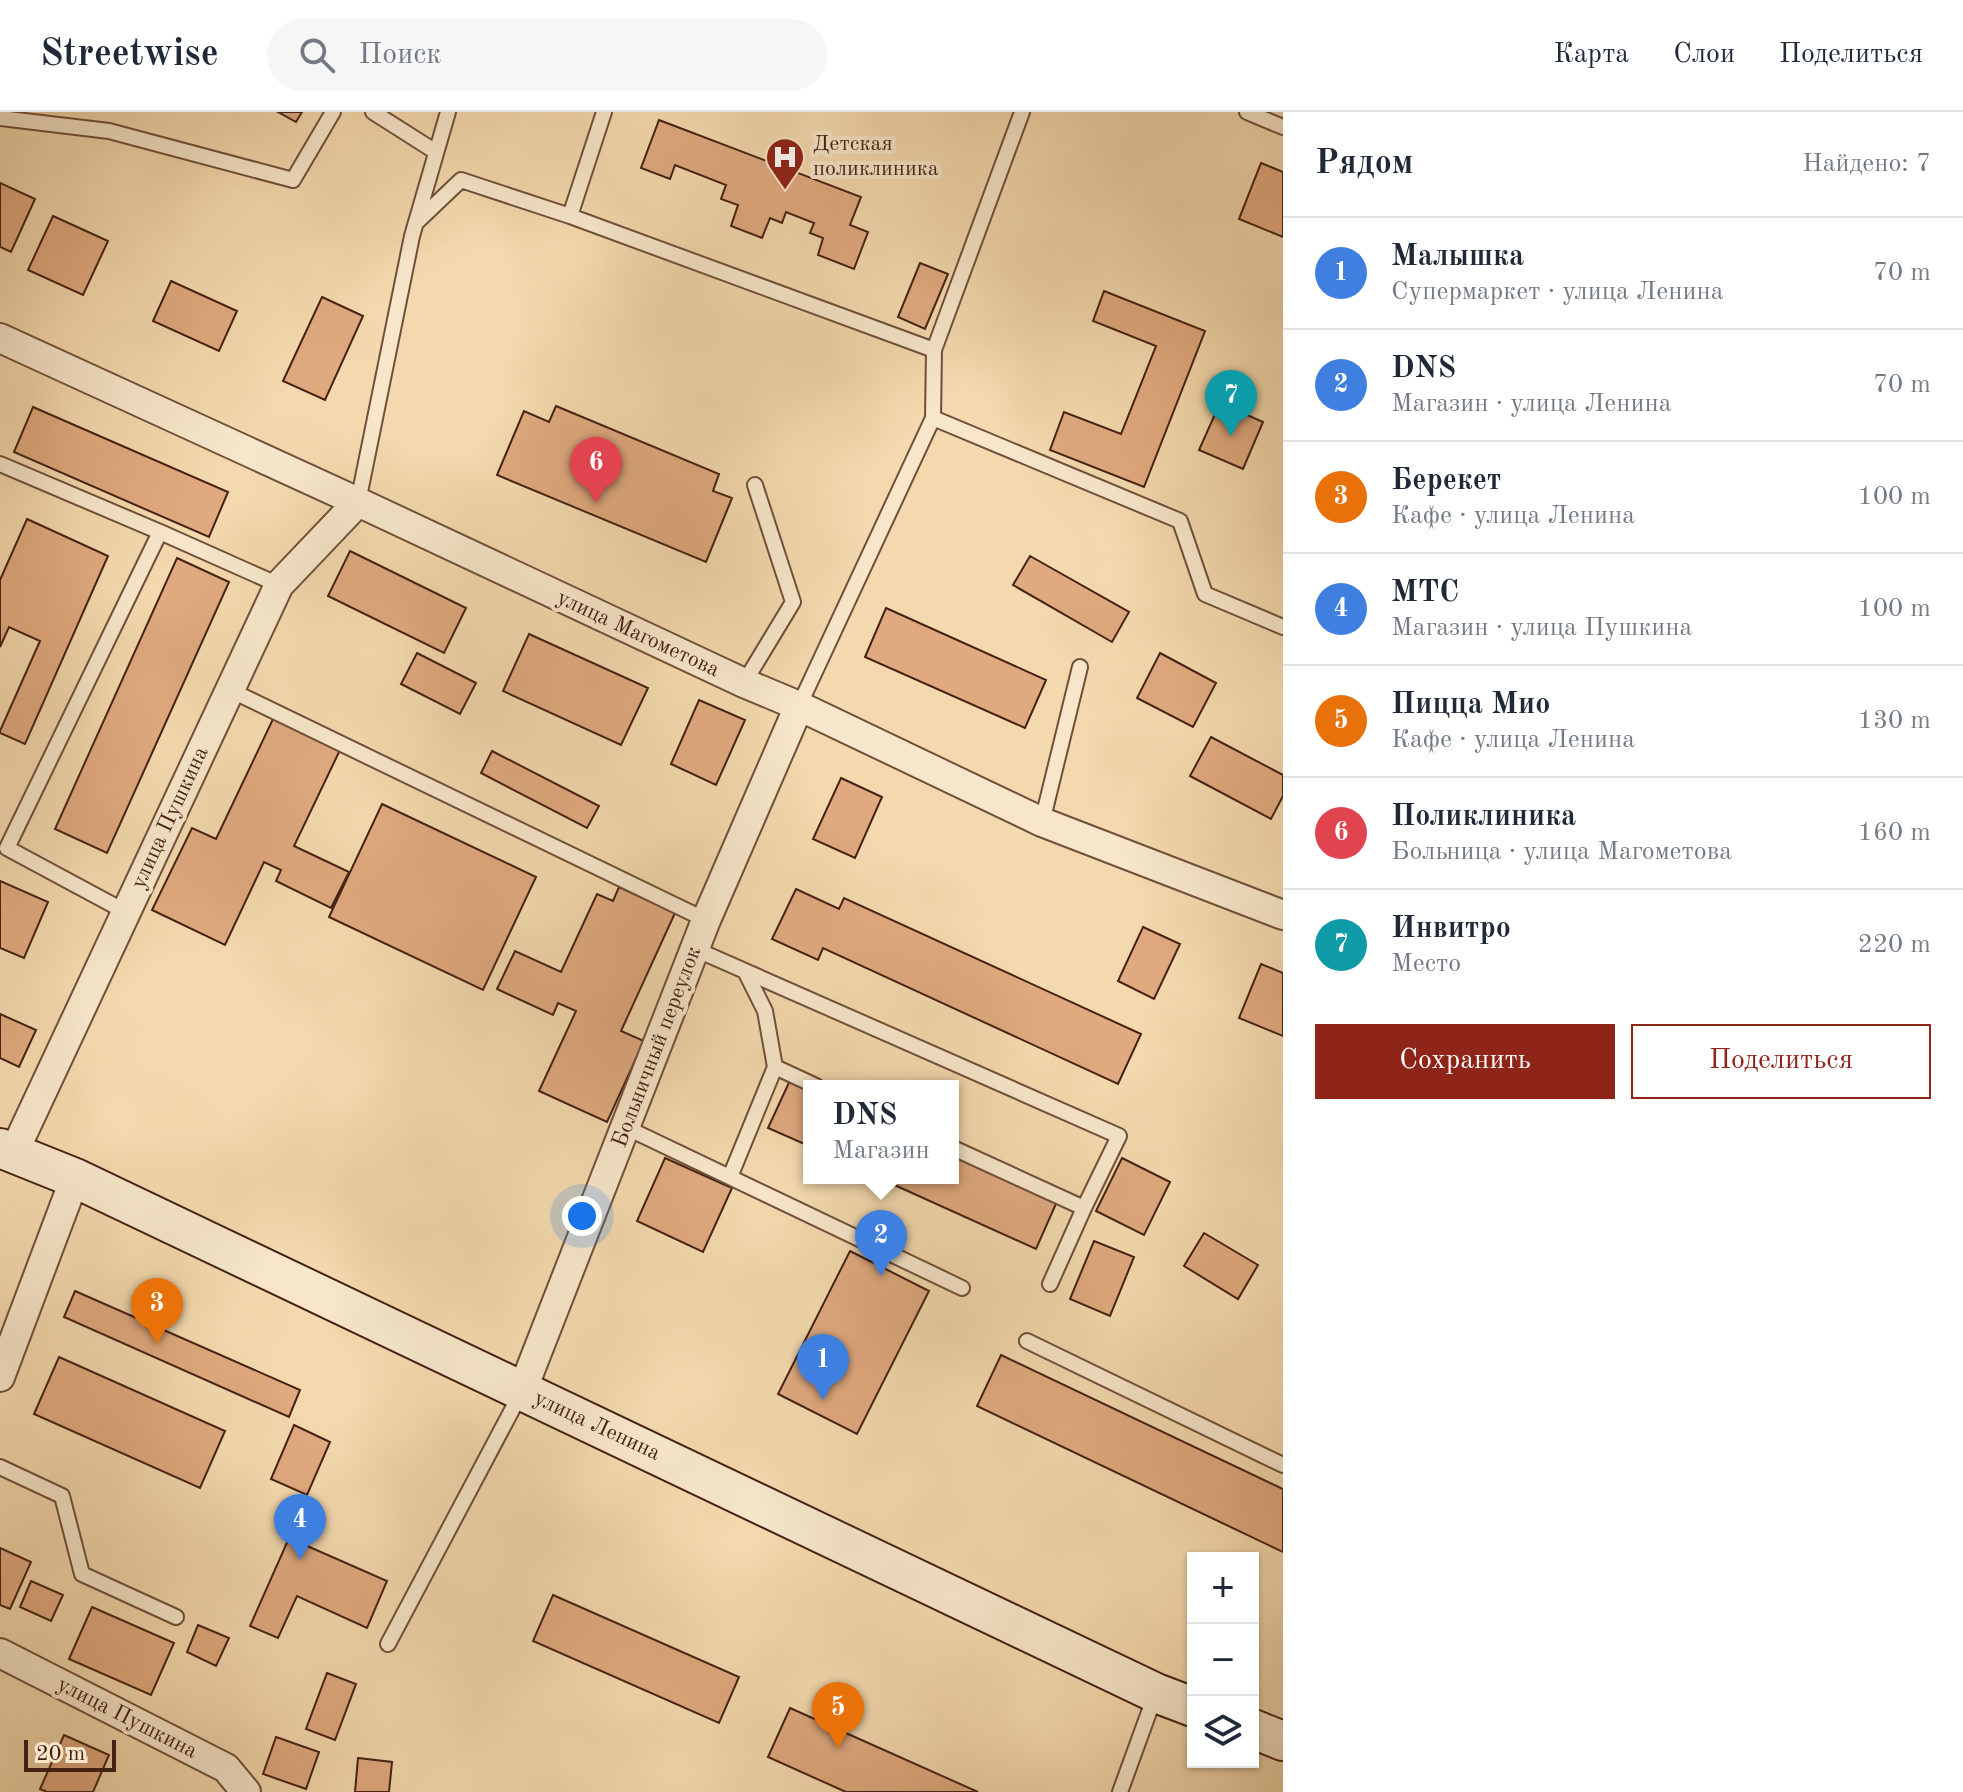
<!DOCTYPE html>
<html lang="ru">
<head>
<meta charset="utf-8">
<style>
	:root { --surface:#fff; --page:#f6f6f7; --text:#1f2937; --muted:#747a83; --line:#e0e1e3; --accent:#8f2418 }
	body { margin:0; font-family:"Old Standard TT",serif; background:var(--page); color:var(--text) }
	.controls { position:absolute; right:24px; bottom:24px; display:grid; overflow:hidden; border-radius:0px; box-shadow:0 2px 6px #0004 }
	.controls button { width:72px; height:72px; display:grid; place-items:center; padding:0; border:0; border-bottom:2px solid var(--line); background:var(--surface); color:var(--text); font:40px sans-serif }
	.scale { position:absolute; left:24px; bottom:20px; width:92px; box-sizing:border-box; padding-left:8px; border:4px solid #452113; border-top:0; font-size:22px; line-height:28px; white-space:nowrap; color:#452113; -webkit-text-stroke:6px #f7e6ca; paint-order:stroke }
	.you { position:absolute; left:582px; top:1104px; width:28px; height:28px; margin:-20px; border:6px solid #fff; border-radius:50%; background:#1a73e8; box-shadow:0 0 0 12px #1a73e833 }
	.badge { display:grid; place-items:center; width:52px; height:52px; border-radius:50%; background:var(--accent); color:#fff; font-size:26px; font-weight:700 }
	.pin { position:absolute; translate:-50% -66px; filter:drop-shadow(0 2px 4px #0008) }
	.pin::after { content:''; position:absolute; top:42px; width:28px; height:24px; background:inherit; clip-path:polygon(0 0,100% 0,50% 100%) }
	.popup { position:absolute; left:803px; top:968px; width:156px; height:104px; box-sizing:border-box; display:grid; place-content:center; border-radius:0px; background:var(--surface); filter:drop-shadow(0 2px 6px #0005); font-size:26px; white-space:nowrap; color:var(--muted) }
	.popup b { font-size:30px; color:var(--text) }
	.popup::after { content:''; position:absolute; left:50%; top:100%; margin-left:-16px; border:16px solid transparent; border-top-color:var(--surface) }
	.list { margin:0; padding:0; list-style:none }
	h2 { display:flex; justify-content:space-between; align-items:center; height:104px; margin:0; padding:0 32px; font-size:34px }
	h2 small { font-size:26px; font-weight:400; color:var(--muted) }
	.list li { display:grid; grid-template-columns:52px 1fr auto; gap:24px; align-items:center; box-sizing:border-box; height:112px; padding:0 32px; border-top:2px solid var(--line) }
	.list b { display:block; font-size:30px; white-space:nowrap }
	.list p { margin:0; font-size:26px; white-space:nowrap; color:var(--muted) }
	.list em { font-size:26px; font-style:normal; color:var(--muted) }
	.actions { display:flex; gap:16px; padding:24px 32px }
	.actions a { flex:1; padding:18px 0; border:2px solid var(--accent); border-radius:0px; text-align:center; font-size:28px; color:var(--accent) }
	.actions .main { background:var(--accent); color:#fff }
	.icon { flex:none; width:44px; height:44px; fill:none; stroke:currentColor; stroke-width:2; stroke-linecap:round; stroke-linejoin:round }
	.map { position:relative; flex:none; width:1283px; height:1680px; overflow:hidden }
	header { display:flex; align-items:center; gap:48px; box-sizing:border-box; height:112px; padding:0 40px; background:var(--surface); border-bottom:2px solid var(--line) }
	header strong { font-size:38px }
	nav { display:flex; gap:44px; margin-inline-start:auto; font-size:28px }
	.search { width:560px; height:72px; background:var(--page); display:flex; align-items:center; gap:20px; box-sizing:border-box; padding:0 28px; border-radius:44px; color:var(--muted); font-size:30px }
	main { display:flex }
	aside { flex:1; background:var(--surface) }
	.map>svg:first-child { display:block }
	.building { fill:#e0a97f; stroke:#452113; stroke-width:2 }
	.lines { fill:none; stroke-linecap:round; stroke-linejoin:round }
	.lane-casing { stroke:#704f3a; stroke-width:18 }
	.street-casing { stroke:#704f3a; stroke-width:32 }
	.secondary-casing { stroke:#452113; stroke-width:42 }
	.lane { stroke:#f7e6ca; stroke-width:14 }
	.street { stroke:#f7e6ca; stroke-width:28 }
	.secondary { stroke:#f7e6ca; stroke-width:38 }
	.labels { text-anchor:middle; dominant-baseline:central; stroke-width:8; stroke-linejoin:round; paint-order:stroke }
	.poi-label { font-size:22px; fill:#452113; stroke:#f7e6ca; text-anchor:start }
	.street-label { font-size:22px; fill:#452113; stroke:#f7e6ca }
</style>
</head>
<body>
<header>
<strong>Streetwise</strong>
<div class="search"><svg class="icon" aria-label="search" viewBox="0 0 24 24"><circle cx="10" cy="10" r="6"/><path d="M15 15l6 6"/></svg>Поиск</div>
<nav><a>Карта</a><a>Слои</a><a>Поделиться</a></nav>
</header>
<main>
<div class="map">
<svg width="1283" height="1680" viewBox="0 0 1283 1680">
	<rect width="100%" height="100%" fill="#f3d9ad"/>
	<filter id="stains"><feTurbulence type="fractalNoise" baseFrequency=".0025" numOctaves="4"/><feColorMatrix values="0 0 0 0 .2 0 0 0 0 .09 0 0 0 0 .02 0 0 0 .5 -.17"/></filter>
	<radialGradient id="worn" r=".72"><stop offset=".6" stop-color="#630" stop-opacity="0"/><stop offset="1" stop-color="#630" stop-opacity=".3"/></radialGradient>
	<path class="building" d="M 278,0 L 302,0 L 296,10 Z
		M 659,8 L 861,85 L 850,113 L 868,120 L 854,157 L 818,143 L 823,126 L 810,121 L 814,111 L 786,100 L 782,111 L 770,106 L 762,126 L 731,114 L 738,93 L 721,87 L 726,73 L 675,53 L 670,67 L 641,56 Z
		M 1261,51 L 1283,60 L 1283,125 L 1239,107 Z
		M 0,71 L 35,87 L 11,140 L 0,135 Z
		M 53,104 L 108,129 L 83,183 L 28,158 Z
		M 920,151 L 948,162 L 925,217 L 898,205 Z
		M 171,169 L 237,199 L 219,239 L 153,209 Z
		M 1104,179 L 1205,219 L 1144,375 L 1050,338 L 1064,300 L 1121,322 L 1156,234 L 1093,209 Z
		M 322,185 L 363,204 L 325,288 L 283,269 Z
		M 1220,291 L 1263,310 L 1243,357 L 1199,338 Z
		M 556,294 L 719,362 L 713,379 L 732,386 L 706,450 L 497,363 L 524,299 L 549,310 Z
		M 33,295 L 228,380 L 209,425 L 14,340 Z
		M 27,407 L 108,444 L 25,632 L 0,621 L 0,619 L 40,529 L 9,515 L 0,535 L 0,468 Z
		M 350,439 L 466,496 L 444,541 L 328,484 Z
		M 1030,444 L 1129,500 L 1112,530 L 1013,473 Z
		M 177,446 L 229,470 L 107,741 L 55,717 Z
		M 886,496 L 1046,568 L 1025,616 L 865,545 Z
		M 529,522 L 648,576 L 621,633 L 503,579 Z
		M 417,541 L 476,571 L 460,602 L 401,572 Z
		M 1160,541 L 1216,571 L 1193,615 L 1137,586 Z
		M 699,588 L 745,608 L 716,673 L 671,652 Z
		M 273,607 L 340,638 L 294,734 L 349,760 L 331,796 L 276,769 L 281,758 L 264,750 L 225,833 L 152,798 L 192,716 L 216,727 Z
		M 1211,625 L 1283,663 L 1283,684 L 1271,707 L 1190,664 Z
		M 492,639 L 599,694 L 587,716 L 481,661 Z
		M 841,666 L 882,685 L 855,746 L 813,727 Z
		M 382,692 L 536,765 L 483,878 L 329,805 Z
		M 0,769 L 48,790 L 24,846 L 0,836 Z
		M 619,775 L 675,801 L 621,919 L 644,929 L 607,1010 L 539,979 L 576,899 L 558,891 L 553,903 L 497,877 L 515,839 L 561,860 L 597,782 L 613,789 Z
		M 796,777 L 839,797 L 844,786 L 1141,922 L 1118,972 L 823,836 L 818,848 L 772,827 Z
		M 1143,815 L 1180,832 L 1154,887 L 1118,869 Z
		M 1261,852 L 1283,861 L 1283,924 L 1239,906 Z
		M 0,902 L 36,918 L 19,955 L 0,946 Z
		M 792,964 L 809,974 L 809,1034 L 768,1016 Z
		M 953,1037 L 1059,1085 L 1036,1137 L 879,1066 L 953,1066 Z
		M 665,1046 L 732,1076 L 703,1140 L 637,1109 Z
		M 1122,1046 L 1170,1070 L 1144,1123 L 1096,1099 Z
		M 1204,1121 L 1258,1153 L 1238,1187 L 1184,1154 Z
		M 1094,1129 L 1134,1145 L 1110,1204 L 1070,1187 Z
		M 850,1139 L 929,1179 L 857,1322 L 778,1282 Z
		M 75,1179 L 300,1278 L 289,1305 L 64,1205 Z
		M 1001,1243 L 1283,1377 L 1283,1440 L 977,1294 Z
		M 59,1245 L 225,1319 L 200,1376 L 34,1302 Z
		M 294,1313 L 330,1330 L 307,1383 L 271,1367 Z
		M 289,1426 L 387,1469 L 367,1516 L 297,1484 L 278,1526 L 250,1514 Z
		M 0,1436 L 31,1450 L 10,1497 L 0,1493 Z
		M 31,1469 L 63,1483 L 51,1509 L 20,1495 Z
		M 553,1483 L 739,1565 L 719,1611 L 533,1529 Z
		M 92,1495 L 174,1531 L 151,1583 L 69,1547 Z
		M 198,1513 L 229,1526 L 216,1554 L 187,1540 Z
		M 327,1561 L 356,1572 L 335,1628 L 306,1617 Z
		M 790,1596 L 978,1680 L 846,1680 L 768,1645 Z
		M 64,1623 L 109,1643 L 93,1680 L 47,1680 L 40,1677 Z
		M 276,1625 L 319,1640 L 306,1677 L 263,1662 Z
		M 358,1646 L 392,1650 L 389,1680 L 355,1680 Z"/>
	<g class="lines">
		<g class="lane-casing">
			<path id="lane" d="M 373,0 L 436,40
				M 1247,0 L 1283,15
				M 0,6 L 109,19 L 293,68 L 333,0
				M 570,104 L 934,238
				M 418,109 L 461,68 L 570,104 L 604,0
				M 933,306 L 1180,409 L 1205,482 L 1283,515
				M 0,352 L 160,420
				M 358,390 L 412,124 L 448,0
				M 744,571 L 793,490 L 755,373
				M 230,578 L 706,808
				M 799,594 L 933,306 L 934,238 L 1022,0
				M 1042,710 L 1080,555
				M 126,800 L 7,736 L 160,420 L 279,473
				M 695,837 L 1119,1024 L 1084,1096
				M 745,859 L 765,899 L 775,955
				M 625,1015 L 962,1176
				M 953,1036 L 1084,1096 L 1050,1172
				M 730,1065 L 775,955 L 816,974
				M 1027,1229 L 1283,1353
				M 0,1355 L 62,1384 L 82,1462 L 176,1505
				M 388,1532 L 522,1279
				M 1120,1680 L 1156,1581"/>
		</g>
		<g class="street-casing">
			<path id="street" d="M 0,226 L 358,390 L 744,571 L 799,594 L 1042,710 L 1283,803
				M 13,1042 L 279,473 L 358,390
				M 0,1265 L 75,1066
				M 522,1279 L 706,808 L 799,594
				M 0,1541 L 226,1656 L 246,1680"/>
		</g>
		<g class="secondary-casing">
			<path id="secondary" d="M 0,1036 L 75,1066 L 1156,1581 L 1193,1595
				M 1253,1617 L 1283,1629"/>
		</g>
		<use href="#lane" class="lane"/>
		<use href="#street" class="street"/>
		<use href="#secondary" class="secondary"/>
	</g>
	<defs>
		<g id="hospital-pin" transform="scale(2)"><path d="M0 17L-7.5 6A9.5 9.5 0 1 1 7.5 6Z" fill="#8f2418" stroke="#f7e6ca"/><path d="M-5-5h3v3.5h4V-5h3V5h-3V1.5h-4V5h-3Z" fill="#fff"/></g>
	</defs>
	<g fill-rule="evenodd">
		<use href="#hospital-pin" x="785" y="45"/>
	</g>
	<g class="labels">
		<g class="poi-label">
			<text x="813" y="32">Детская<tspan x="813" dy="25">поликлиника</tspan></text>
		</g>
		<g class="street-label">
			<text transform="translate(638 522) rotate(25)">улица Магометова</text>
			<text transform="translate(170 706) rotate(-65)">улица Пушкина</text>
			<text transform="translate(657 935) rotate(-69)">Больничный переулок</text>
			<text transform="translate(597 1314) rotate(25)">улица Ленина</text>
			<text transform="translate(127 1606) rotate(27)">улица Пушкина</text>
		</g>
	</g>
	<rect width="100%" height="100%" filter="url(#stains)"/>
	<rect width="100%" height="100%" fill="url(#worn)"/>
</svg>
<div class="controls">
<button>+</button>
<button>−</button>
<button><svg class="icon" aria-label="layers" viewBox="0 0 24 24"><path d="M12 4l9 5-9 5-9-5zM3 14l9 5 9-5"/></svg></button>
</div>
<div class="scale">20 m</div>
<div class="you"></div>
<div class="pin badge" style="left:823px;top:1288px;background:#3f7fe0">1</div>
<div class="pin badge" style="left:881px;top:1164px;background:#3f7fe0">2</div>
<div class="popup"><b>DNS</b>Магазин</div>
<div class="pin badge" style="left:157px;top:1232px;background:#e8710a">3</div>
<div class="pin badge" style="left:300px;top:1448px;background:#3f7fe0">4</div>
<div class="pin badge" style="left:838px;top:1636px;background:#e8710a">5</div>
<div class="pin badge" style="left:596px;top:391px;background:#e0444e">6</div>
<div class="pin badge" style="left:1231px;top:324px;background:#0f9aa8">7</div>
</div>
<aside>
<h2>Рядом<small>Найдено: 7</small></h2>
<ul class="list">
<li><span class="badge" style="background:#3f7fe0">1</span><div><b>Малышка</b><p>Супермаркет · улица Ленина</p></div><em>70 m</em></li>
<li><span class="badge" style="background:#3f7fe0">2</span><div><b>DNS</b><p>Магазин · улица Ленина</p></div><em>70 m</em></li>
<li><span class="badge" style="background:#e8710a">3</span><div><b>Берекет</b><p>Кафе · улица Ленина</p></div><em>100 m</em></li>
<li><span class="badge" style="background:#3f7fe0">4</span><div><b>МТС</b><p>Магазин · улица Пушкина</p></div><em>100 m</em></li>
<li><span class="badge" style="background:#e8710a">5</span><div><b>Пицца Мио</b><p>Кафе · улица Ленина</p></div><em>130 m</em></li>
<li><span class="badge" style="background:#e0444e">6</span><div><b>Поликлиника</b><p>Больница · улица Магометова</p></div><em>160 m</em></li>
<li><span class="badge" style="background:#0f9aa8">7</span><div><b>Инвитро</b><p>Место</p></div><em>220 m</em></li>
</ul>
<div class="actions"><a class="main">Сохранить</a><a>Поделиться</a></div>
</aside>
</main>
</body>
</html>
